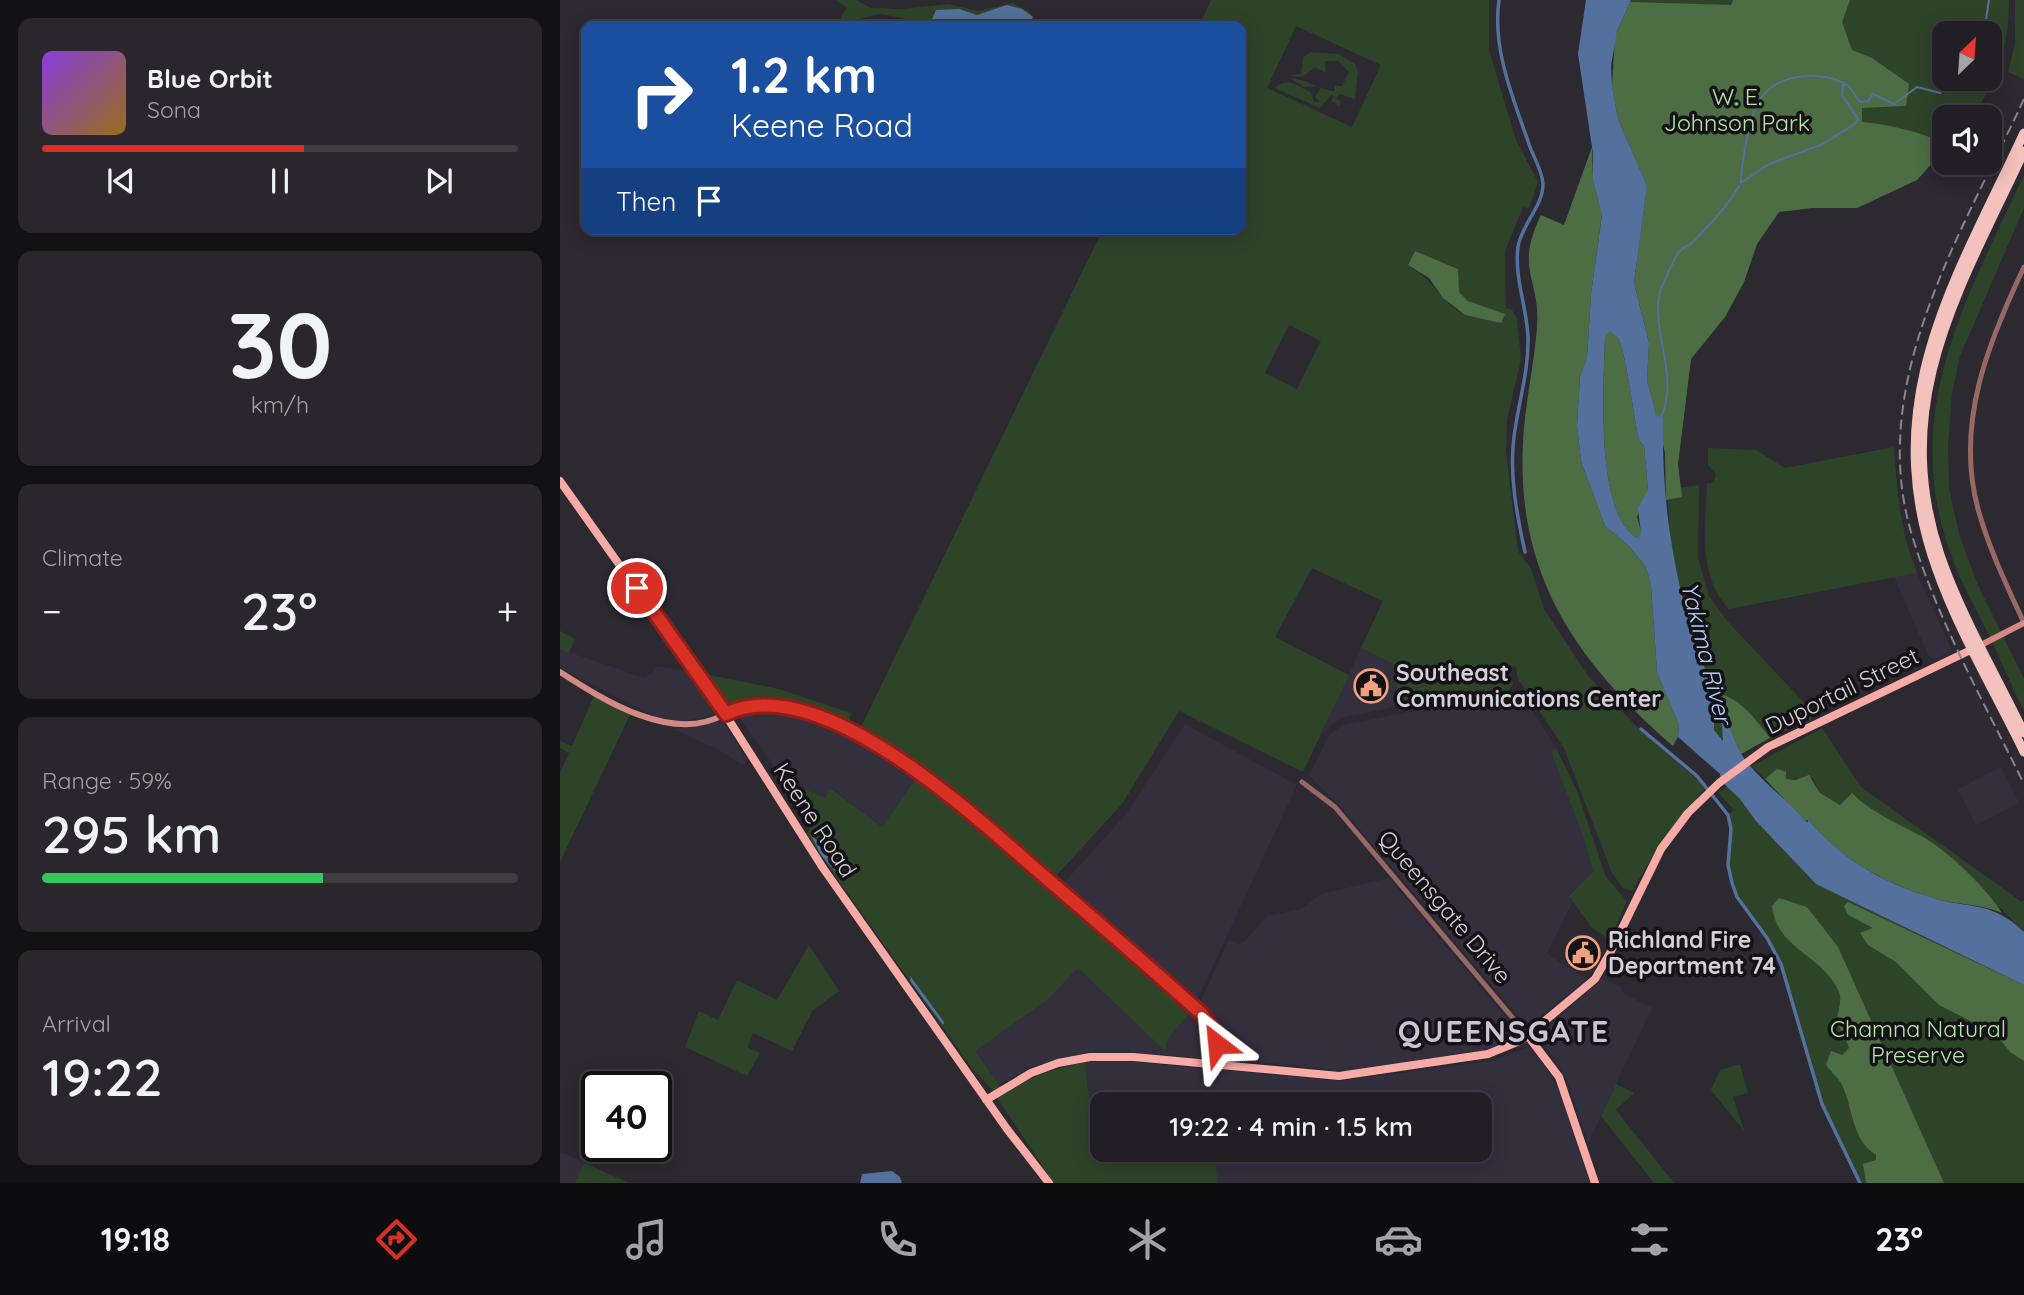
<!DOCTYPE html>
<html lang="en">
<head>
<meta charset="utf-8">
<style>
	body { margin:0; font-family:Quicksand,sans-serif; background:#29272d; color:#f1f3f6; height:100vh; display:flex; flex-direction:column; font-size:26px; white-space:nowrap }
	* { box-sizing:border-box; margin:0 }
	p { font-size:23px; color:#a2a2a7 }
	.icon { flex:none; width:38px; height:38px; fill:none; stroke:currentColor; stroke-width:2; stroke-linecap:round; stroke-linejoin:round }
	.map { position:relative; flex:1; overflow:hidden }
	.panel { display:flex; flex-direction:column; gap:18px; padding:18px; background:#121114; width:560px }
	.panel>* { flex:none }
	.top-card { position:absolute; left:21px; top:21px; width:665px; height:214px; border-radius:14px; box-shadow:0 4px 18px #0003,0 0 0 2px #3e3d42; background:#1a4fa0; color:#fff; overflow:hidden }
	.needle { width:46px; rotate:25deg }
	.controls { position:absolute; left:1372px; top:21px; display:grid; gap:14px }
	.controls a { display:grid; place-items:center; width:70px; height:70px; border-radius:14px; background:#211f25; box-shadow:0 4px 18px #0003,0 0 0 2px #3e3d42; font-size:35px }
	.speed { position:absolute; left:21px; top:1071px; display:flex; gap:14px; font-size:35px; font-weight:700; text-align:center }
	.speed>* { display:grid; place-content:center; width:91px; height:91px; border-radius:50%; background:#211f25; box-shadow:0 4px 18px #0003,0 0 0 2px #3e3d42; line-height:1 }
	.speed .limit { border:4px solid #111; border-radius:10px; background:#fff; color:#111 }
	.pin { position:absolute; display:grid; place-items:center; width:60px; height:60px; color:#fff; margin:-30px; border:4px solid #fff; border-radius:50%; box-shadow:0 2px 7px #0007 }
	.me { position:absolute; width:77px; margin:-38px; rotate:331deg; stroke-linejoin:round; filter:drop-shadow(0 0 5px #0008) }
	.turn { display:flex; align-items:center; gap:24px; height:147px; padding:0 35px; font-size:32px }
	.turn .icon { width:91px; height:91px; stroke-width:2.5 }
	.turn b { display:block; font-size:49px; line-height:60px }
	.then { display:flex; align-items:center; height:66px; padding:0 35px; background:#0003; gap:14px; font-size:26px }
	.big { font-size:52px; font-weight:600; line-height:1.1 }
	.panel .card { flex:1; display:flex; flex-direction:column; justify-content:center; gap:10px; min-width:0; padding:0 24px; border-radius:14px; background:#29272d }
	.panel .dial { align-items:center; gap:0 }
	.dial b { font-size:91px; line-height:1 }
	.song { display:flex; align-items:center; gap:21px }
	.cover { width:84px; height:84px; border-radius:10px; background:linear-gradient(135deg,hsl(270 70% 55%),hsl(40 70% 35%)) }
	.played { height:7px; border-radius:4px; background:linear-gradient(90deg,#d93025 55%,#3e3d42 55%) }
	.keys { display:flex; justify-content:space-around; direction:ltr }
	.heat { display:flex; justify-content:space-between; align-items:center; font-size:38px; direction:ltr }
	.charge { height:10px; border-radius:5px; background:linear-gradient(90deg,#34c759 59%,#3e3d42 0) }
	.trip { position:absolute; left:530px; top:1092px; width:402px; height:70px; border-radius:14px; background:#211f25; box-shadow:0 4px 18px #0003,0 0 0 2px #3e3d42; font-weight:600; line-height:70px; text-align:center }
	.tabs { display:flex; height:112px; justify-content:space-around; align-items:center; background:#0d0c0f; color:#a2a2a7 }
	.tabs .icon { width:49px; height:49px }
	.tabs .active { color:#d93025 }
	.tabs b { font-size:32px; color:#f1f3f6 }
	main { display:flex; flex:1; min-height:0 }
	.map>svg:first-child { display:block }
	.built { fill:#342f3d }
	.green { fill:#2e4429; fill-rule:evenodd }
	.forest { fill:#4d6e44 }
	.water { fill:#53719c; fill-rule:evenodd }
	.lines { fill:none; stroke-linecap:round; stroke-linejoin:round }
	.stream { stroke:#53719c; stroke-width:2 }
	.canal { stroke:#53719c; stroke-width:3.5 }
	.tertiary { stroke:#976864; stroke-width:5 }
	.secondary { stroke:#d48a84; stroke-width:6 }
	.primary { stroke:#f8aaa4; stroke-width:8 }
	.trunk { stroke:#f4c2bd; stroke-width:9 }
	.rail { stroke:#88858c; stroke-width:2; stroke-dasharray:10 5; stroke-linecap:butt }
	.route-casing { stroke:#8d1f18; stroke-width:18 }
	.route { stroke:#d93025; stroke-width:12 }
	.labels { text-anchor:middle; stroke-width:7; stroke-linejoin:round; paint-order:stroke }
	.park-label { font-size:23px; fill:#b2e8a4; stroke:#141216 }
	.poi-label { font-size:23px; font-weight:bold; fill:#d3d1d7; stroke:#141216; text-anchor:start }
	.street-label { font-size:23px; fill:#d3d1d7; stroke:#141216 }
	.water-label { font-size:24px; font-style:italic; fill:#b1cdf5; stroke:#141216 }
	.district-label { font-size:30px; font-weight:bold; letter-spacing:2px; fill:#c9c5d0; stroke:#141216 }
</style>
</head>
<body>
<main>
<section class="panel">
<div class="card">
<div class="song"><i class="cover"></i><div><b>Blue Orbit</b><p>Sona</p></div></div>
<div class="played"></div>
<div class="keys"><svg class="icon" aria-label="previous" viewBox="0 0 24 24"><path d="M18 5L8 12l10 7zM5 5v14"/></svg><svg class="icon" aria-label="pause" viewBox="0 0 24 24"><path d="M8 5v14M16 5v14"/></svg><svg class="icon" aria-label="next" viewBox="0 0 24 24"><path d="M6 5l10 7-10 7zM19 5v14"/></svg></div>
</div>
<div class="card dial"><b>30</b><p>km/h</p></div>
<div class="card"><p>Climate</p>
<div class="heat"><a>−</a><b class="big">23°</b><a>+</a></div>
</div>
<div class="card"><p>Range · 59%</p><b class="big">295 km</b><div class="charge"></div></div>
<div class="card"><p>Arrival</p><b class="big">19:22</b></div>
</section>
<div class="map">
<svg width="1464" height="1183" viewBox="0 0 1464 1183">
	<rect width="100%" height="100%" fill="#2c2931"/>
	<path class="built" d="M1357,573L1392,651L1375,659L1369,657L1334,577Z
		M801,648L832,663L840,706L785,717L770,726L758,741Z
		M0,649L84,678L93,672L95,666L127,671L154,715L126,721L98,718L6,671L0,667Z
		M963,695L996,748L992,751L1023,836L1033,873L1009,895L1013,901L987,954L1027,979L970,1025L964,1023L778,804L749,776L769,735L783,725L885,705L924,707Z
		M199,708L221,710L273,727L307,743L359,774L322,827L271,788L265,798L223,779L176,713Z
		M163,721L188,761L182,765L159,750L113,729Z
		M625,724L737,785L639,996L634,999L628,997L501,886L566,814Z
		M1441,767L1459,803L1416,825L1398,789Z
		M829,878L955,1029L956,1037L929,1049L786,1071L662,1058L657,1029L639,1005L669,940L678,945L686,940L707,916L741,909L761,894Z
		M518,968L604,1050L607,1040L632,1010L652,1035V1056L647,1059L562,1051L527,1052L475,1065L439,1085L415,1050L487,1000Z
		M1042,978L1061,987L1064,994L1092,1008L1028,1143L1006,1078L979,1036Z
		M969,1047L985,1066L998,1088L1030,1183H658L654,1150H920V1104H542L530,1108L525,1062H573L780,1081L931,1061Z
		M0,1153L8,1155L69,1183H0Z"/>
	<path class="green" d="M276,0H296L311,8L342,9L389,4L418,11L452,3L470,12L473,22L471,26H344L347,22L343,18L320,14L283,23L281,16L287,8Z
		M651,0H929V50L956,140L978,182L969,209L963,207L945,251L946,308L952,310L957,318L961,360L947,419L946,451L958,551L971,569L984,609L1028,676L1083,733L1146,787L1103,839L1072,891L1063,888L1052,873L1004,748L958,679L956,667L947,665L953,684C939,708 908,698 885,699C870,699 855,703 840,706L832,663L801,648L823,601L752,568L715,637L789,675L743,772L619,711L562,804L495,877L491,878L363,768L299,731L543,229H681V26H639ZM736,26L821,65L792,127L707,88ZM855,251L898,269V291L907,301L944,314L941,323C930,318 914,319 903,314C881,303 873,278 850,267ZM729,325L761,341L737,389L705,373Z
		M1071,0H1449C1449,47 1438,79 1412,117H1384V150L1357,180L1297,208H1252L1219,212L1197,244L1184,282L1165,317L1131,359L1118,464L1119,488L1139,485L1138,558L1149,596L1167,621L1252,711L1251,719L1210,738C1196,721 1176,694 1153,693L1130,632L1111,546L1105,453L1087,371L1089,343L1077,258L1070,144L1052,86ZM1384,33H1430V79H1384Z
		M1455,0H1464V79L1448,72L1455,42Z
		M751,52L778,54L795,64L798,72L795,99L779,94L776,99L781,101L779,106L774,102L770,103L774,96L771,95L760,108L715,88C726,76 739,86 751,93L754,102H760L755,97L760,89L757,86L744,87L730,78C747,79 760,91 775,91L774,85L782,86L789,72L778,61H765L766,73L755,67L742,77L730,76L741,74L743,57Z
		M1464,175V208L1400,356L1392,393L1388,446L1389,489L1400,537L1417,583L1464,679V711C1450,682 1436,649 1422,621C1410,598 1397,574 1389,549C1341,410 1407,298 1464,175Z
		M1334,447C1337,491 1340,531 1357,573L1169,609C1137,575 1146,526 1147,484L1154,482L1156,474L1148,465V448L1196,450L1225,468Z
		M0,631L15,639L9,653L0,649Z
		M149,675L219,689L291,713L288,727L218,701L168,704Z
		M34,696L70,715L0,862V773L9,753L0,748V741L12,746Z
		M1156,712L1162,725L1164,741L1154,732L1153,713Z
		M1262,728L1301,787L1462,902L1464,900V932L1377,846L1313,812L1292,793L1280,805L1260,793L1253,778L1225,779L1217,769L1205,779L1192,766Z
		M996,748L1017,791L1046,877L1067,901L1050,940L1031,927L1009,896L1033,872L1023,836L991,751Z
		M359,774L632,1010L607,1040L605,1051L518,968L487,1000L415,1051L445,1093L480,1074L525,1062L530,1108L542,1106V1150H654L658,1183H494L429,1086L413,1070L259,853L247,834L253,821L223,779L265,798L270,788L322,827Z
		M1167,786L1183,802L1464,976V1183H1300L1262,1104L1221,964L1207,938L1177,897L1172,883L1168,865L1171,829L1168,815L1174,810L1159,793Z
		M249,945L279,991L252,1011L232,1051L193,1033L187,1047L200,1053L187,1076L125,1047L139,1011L158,1020L177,980L217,1000Z
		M1180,1064L1188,1093L1173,1097L1184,1131L1151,1090L1160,1070Z
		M1056,1084L1074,1093L1056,1110L1114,1183H1094L1041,1116Z
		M24,1163L69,1183H15Z"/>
	<path class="forest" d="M1173,0H1290L1282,22L1292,50L1312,58L1349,84L1346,106L1302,108V122C1331,125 1357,131 1384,143V150L1357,180L1297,208H1252L1219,212L1197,244L1184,282L1165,317L1131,359L1118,464L1122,497L1106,500L1105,453L1087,380L1089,343L1074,283L1087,186L1058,119L1052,86L1055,36L1070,2L1171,5Z
		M1032,147L1033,180L1042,214L1031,294L1027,357L1020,377L1017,426L1021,461L1045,526L1069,546L1086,567L1091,585L1097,672L1119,725L1118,737L1113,746C1011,657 952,568 964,428C967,395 974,362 977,328C981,279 954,270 981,215L1004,225Z
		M855,251L898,269L899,292L908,301L945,314L941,323L905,315L883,298L869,278L848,265Z
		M1050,331C1051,331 1058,337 1058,338C1065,347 1075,423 1079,440L1084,446L1088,490L1077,517L1082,534L1077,538C1034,512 1044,381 1045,335Z
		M1153,693C1178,694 1196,720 1210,738L1181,754Z
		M1217,769L1226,772V779L1236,780L1249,775L1260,793L1280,805L1292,793C1313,814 1339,824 1365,838C1389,852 1428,890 1442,913C1419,903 1393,905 1369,897C1324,882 1278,858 1249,820L1245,821L1205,779Z
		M1219,898L1247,907L1278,947L1384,1183H1306L1303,1164L1316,1160V1155C1291,1138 1294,1112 1283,1087C1280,1079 1271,1072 1266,1065L1271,1051L1282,1055L1289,1048C1287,1039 1280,1031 1278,1023C1275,1009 1286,1002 1276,986C1259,955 1216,947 1212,906Z
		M1288,902L1464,985V1061L1450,1052L1436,1034L1379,1005L1336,962L1308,945L1300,933L1313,928L1288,915L1284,906Z"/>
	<path class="water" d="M1026,0H1071L1057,31L1051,66L1052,86L1058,119L1087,186L1074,283L1089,343L1087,380L1096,415L1103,418C1101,517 1119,616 1161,707C1168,722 1174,741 1182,755C1194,775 1228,800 1245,821L1248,822V819C1278,857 1323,883 1370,897C1409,910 1430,899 1464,932V985L1256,884L1196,821L1180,799L1161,781L1160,774L1118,737L1119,725L1097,672L1091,585L1086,567L1069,546L1045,526L1021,461L1017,426L1020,377L1027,357L1031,294L1042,215L1033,180V154L1018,54ZM1050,331C1051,332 1058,337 1058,338C1065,347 1075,423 1079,440L1084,446L1088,490L1078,508L1081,534L1077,538C1034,512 1044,381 1045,336ZM1154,712L1162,725L1163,741L1154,730Z
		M447,5L462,9L473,17L469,26H373L371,21L376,10L399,9L417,15Z
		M251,835L263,846L283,881L261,855Z
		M351,977L384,1022L383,1025L350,981Z
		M332,1171L340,1177L342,1183H300L302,1174Z"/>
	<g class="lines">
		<path class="stream" d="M1410,33L1414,29L1424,32L1429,0
			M1181,182C1182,162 1189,114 1201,98C1220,72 1261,71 1286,84
			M1181,183L1209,164L1263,144L1296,123L1298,119L1282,95L1283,85H1288L1300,102L1308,101L1313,94L1334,104L1357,87L1380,93L1392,79
			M1101,417C1120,377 1090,329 1100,292C1101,288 1115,257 1118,253C1122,247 1130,246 1135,240C1151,222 1167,208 1179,186"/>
		<path class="canal" d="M939,0C932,49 953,98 969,144C973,157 982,169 983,184C983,207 961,225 958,247C954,277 967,308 968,337C969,371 958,404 954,437C949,474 957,516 965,552
			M1081,729L1137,776L1168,815L1171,829L1168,865L1172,883L1177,897L1207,938L1221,964L1262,1104L1300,1183"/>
		<path class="tertiary" d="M1464,267C1428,343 1395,424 1418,509C1429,549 1447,586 1464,623
			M165,714C234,682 349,759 400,802L642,1014L656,1038V1065
			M742,782L775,807L968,1036"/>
		<path class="secondary" d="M1421,645L1464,623
			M0,672C45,701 113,744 165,714"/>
		<path class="primary" d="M0,481L165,714L263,868L447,1129L489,1183
			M968,1036L999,1077L1035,1183
			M426,1100L471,1073L498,1063L530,1057H574L779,1076L928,1054L962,1040L1035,979L1050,953L1101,849L1128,813L1159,783L1208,747L1417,647"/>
		<path class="trunk" d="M1464,133C1395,281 1316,401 1377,570C1399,632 1435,692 1464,752
			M1464,151C1401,287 1328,400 1380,555C1401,616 1436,675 1464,733"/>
		<path class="rail" d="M1464,99C1403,231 1307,381 1351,532C1377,620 1424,702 1464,784"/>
	</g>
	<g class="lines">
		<defs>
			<path id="route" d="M77,588L166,714C259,669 413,815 478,871C533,918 588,966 642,1014L653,1029L657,1044"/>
		</defs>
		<use href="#route" class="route-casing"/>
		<use href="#route" class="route"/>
	</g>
	<defs>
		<symbol id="civic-ring" viewBox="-11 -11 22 22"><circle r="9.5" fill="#141216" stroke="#f2a17e" stroke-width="1.5"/><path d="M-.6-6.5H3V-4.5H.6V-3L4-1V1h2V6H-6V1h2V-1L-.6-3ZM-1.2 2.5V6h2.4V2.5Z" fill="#f2a17e"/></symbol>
	</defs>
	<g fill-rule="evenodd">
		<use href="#civic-ring" x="792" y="667" width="38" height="38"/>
		<use href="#civic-ring" x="1004" y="934" width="38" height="38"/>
	</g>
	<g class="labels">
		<g class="park-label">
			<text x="1177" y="105">W. E.<tspan x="1177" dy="26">Johnson Park</tspan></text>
			<text x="1358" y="1037">Chamna Natural<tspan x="1358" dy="26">Preserve</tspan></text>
		</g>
		<g class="poi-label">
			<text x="836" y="681">Southeast<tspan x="836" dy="26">Communications Center</tspan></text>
			<text x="1048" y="948">Richland Fire<tspan x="1048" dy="26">Department 74</tspan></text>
		</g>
		<g class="street-label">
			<text transform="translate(1282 691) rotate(-26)" y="8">Duportail Street</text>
			<text transform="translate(255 820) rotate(57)" y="8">Keene Road</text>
			<text transform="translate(885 907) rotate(50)" y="8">Queensgate Drive</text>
		</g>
		<g class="water-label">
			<text transform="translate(1146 653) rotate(76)" y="8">Yakima River</text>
		</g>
		<g class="district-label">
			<text x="944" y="1042">QUEENSGATE</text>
		</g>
	</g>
</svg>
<div class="controls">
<a><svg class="needle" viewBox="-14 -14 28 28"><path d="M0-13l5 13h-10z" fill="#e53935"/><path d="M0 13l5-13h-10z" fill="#a2a2a7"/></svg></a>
<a><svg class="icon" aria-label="sound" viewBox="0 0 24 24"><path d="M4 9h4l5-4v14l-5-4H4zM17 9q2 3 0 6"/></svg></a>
</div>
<div class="speed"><div class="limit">40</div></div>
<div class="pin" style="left:77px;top:588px;background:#d93025"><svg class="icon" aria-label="arrive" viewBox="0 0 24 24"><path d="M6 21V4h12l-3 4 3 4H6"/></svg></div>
<svg class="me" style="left:657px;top:1044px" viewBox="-20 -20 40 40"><path d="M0-17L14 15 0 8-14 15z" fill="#d93025" stroke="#fff" stroke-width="4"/></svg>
<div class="trip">19:22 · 4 min · 1.5 km</div>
<div class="top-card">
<div class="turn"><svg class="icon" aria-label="right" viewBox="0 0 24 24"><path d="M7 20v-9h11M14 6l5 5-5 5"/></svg><div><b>1.2 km</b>Keene Road</div></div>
<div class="then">Then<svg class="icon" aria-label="arrive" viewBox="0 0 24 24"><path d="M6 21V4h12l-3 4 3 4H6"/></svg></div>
</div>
</div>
</main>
<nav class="tabs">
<b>19:18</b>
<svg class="icon active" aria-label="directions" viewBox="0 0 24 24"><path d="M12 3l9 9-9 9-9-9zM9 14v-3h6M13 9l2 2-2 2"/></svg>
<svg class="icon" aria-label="music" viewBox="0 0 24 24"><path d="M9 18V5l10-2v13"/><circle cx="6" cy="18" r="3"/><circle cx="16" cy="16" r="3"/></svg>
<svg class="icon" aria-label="phone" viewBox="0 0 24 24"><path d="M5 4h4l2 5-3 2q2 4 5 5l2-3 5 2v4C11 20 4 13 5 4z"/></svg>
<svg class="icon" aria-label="climate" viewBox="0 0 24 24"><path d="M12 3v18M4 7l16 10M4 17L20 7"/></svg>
<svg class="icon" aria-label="car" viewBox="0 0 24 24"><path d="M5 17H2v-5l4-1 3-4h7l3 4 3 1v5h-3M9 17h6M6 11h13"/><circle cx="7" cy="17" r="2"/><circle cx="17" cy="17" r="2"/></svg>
<svg class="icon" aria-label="filters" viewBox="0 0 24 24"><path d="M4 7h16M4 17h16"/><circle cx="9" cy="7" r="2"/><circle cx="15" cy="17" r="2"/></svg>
<b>23°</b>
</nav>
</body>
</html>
